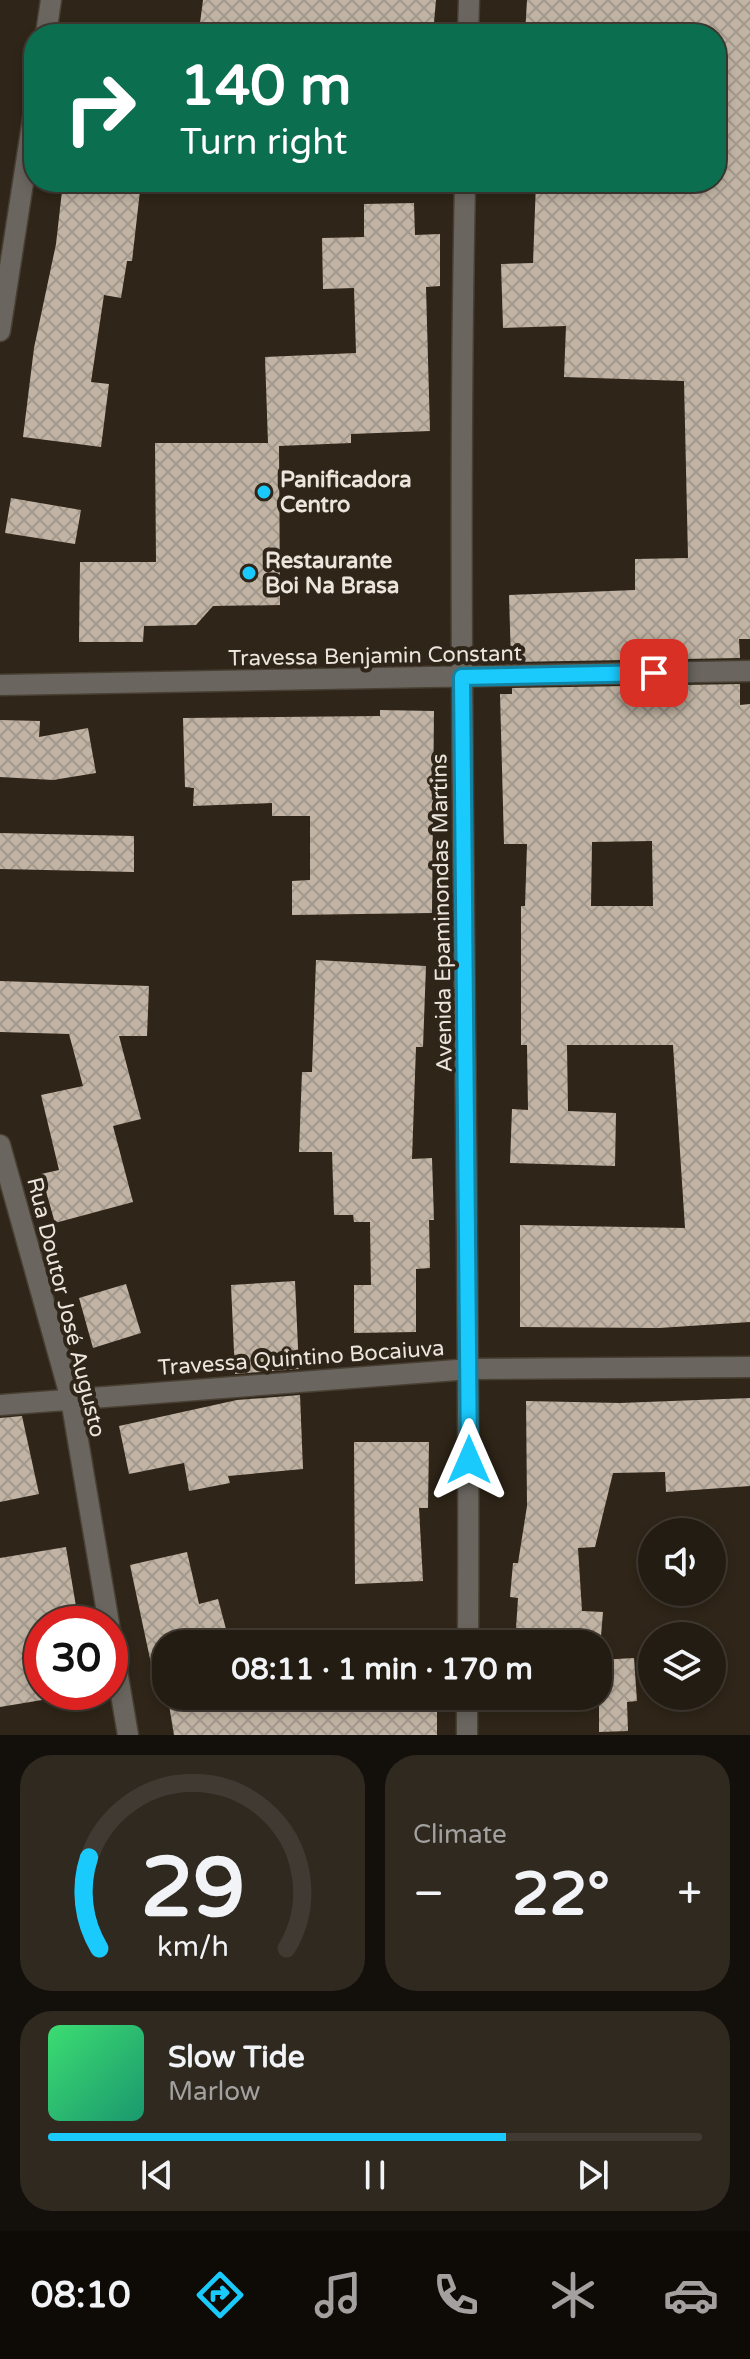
<!DOCTYPE html>
<html lang="en">
<head>
<meta charset="utf-8">
<style>
	body { margin:0; font-family:"Varela Round",sans-serif; background:#2f2920; color:#f1f3f6; height:100vh; display:flex; flex-direction:column; font-size:30px; white-space:nowrap }
	* { box-sizing:border-box; margin:0 }
	p { font-size:26px; color:#a3a19f }
	.icon { flex:none; width:44px; height:44px; fill:none; stroke:currentColor; stroke-width:2; stroke-linecap:round; stroke-linejoin:round }
	.map { position:relative; height:1735px; overflow:hidden }
	.panel { display:flex; flex-direction:column; gap:20px; padding:20px; background:#130f0a; flex:1 }
	.panel>* { flex:none }
	.guide { position:absolute; left:24px; top:24px; width:702px; height:168px; border-radius:32px; box-shadow:0 4px 12px #0003,0 0 0 2px #403a32; background:#0b6e4f; color:#fff; overflow:hidden }
	.controls { position:absolute; left:638px; top:1518px; display:grid; gap:16px }
	.controls a { display:grid; place-items:center; width:88px; height:88px; border-radius:50%; background:#231c12; box-shadow:0 4px 12px #0003,0 0 0 2px #403a32; font-size:40px }
	.speed { position:absolute; left:24px; top:1606px; display:flex; gap:16px; font-size:40px; font-weight:700; text-align:center }
	.speed>* { display:grid; place-content:center; width:104px; height:104px; border-radius:50%; background:#231c12; box-shadow:0 4px 12px #0003,0 0 0 2px #403a32; line-height:1 }
	.speed .limit { border:12px solid #d22; background:#fff; color:#111 }
	.pin { position:absolute; display:grid; place-items:center; width:68px; height:68px; color:#fff; margin:-34px; border-radius:16px; box-shadow:0 4px 12px #0006 }
	.me { position:absolute; width:88px; margin:-44px; rotate:0deg; stroke-linejoin:round; filter:drop-shadow(0 0 6px #0008) }
	.turn { display:flex; align-items:center; gap:28px; height:168px; padding:0 24px; font-size:36px }
	.turn .icon { width:104px; height:104px; stroke-width:2.5 }
	.turn b { display:block; font-size:56px; line-height:68px }
	.big { font-size:60px; font-weight:800; line-height:1.1 }
	.panel .tile { flex:1; display:flex; flex-direction:column; justify-content:center; gap:12px; min-width:0; padding:0 28px; border-radius:32px; background:#2f2920 }
	.panel .dial { align-items:center; gap:0 }
	.dial svg { height:208px; overflow:visible; fill:none; stroke:#403a32; stroke-width:7; stroke-linecap:round; text-anchor:middle }
	.dial text { fill:#f1f3f6; stroke:none }
	.song { display:flex; align-items:center; gap:24px }
	.cover { width:96px; height:96px; border-radius:12px; background:linear-gradient(135deg,hsl(140 70% 55%),hsl(160 70% 35%)) }
	.played { height:8px; border-radius:4px; background:linear-gradient(90deg,#1acafc 70%,#403a32 70%) }
	.keys { display:flex; justify-content:space-around; direction:ltr }
	.heat { display:flex; justify-content:space-between; align-items:center; font-size:44px; direction:ltr }
	.panel .tiles { flex:1; display:grid; gap:20px; grid-template-columns:1fr 1fr }
	.tile:last-child { grid-column:span 2 }
	.trip { position:absolute; left:152px; top:1630px; width:460px; height:80px; border-radius:32px; background:#231c12; box-shadow:0 4px 12px #0003,0 0 0 2px #403a32; font-weight:800; line-height:80px; text-align:center }
	.tab-bar { display:flex; height:128px; justify-content:space-around; align-items:center; background:#0e0b07; color:#a3a19f }
	.tab-bar .icon { width:56px; height:56px }
	.tab-bar .active { color:#1acafc }
	.tab-bar b { font-size:36px; color:#f1f3f6 }
	.map>svg:first-child { display:block }
	.building { fill:url(#building-cross-hatch); fill-rule:evenodd }
	.lines { fill:none; stroke-linecap:round; stroke-linejoin:round }
	.street-casing { stroke:#494034; stroke-width:23 }
	.street { stroke:#6a655f; stroke-width:20 }
	.route-casing { stroke:#1183a4; stroke-width:20 }
	.route { stroke:#1acafc; stroke-width:14 }
	.poi-dot { fill:#1acafc; stroke:#2f2518; stroke-width:3 }
	.labels { text-anchor:middle; stroke-width:8; stroke-linejoin:round; paint-order:stroke }
	.poi-label { font-size:22px; font-weight:bold; fill:#ece5dd; stroke:#2f2518; text-anchor:start }
	.street-label { font-size:22px; fill:#ece5dd; stroke:#2f2518 }
</style>
</head>
<body>
<div class="map">
<svg width="750" height="1735" viewBox="0 0 750 1735">
	<defs>
		<pattern id="building-cross-hatch" width="8" height="8" patternUnits="userSpaceOnUse" patternTransform="scale(2)"><rect width="8" height="8" fill="#c1b4a4"/><path d="M0 0l8 8M0 8l8-8" fill="none" stroke="#a2988c"/></pattern>
	</defs>
	<rect width="100%" height="100%" fill="#2f2518"/>
	<path class="building" d="M203,0H436L433,34H229L199,31Z
		M527,0H750V639H739L740,658L511,662L509,595L635,590V559L688,558L684,381L564,377L566,326L503,328L501,264L533,263L536,182H716V34H525Z
		M63,182H141L132,261H127L121,298L104,295L91,382L109,384L101,447L23,437L34,348L56,244Z
		M414,203L415,235L440,234V286L426,287L430,431L351,434V443L279,446L280,605L213,606L196,625L144,626L143,642H79L80,562H156L155,443H268L265,357L356,353L354,288L323,289L322,238L364,237V204Z
		M11,498L81,510L75,544L5,533Z
		M740,684V705L750,704V1322L659,1328L520,1327V1225L685,1228L673,1045H567L568,1111L616,1113L615,1166L510,1163L512,1109L528,1110L527,1045H521V906H525L527,844H504L500,694H512V688ZM652,841L653,906H591L592,842Z
		M380,710L434,711L432,913L292,915V881L310,880V816H272V803L193,806L194,788L185,787L183,718L380,716Z
		M0,720L40,721L39,737L88,728L96,773L53,780L0,777Z
		M0,833L134,836V872L0,869Z
		M316,960L426,966L423,1047H416L412,1159L432,1158L434,1220H429L430,1268L416,1269V1332L354,1333V1285H371L370,1222H354L353,1215H334L332,1152H299L302,1072H312Z
		M0,981L149,986L147,1036H119L141,1119L113,1126L133,1202L55,1223L41,1174L59,1170L41,1095L83,1086L69,1034L0,1032Z
		M295,1281L299,1369L235,1374L231,1285Z
		M126,1284L141,1333L93,1348L79,1298Z
		M300,1395L303,1469L228,1476L230,1483L189,1491L184,1463L129,1474L119,1426L237,1400Z
		M750,1398V1486L666,1492L665,1472L613,1473L595,1547L578,1548L582,1611L603,1612L599,1660L634,1658L637,1701L627,1702L628,1731L599,1732V1704L539,1709L538,1696H598V1644H515L518,1598L510,1597L513,1563H518L527,1506L526,1401L620,1403Z
		M22,1416L39,1494L0,1502V1418Z
		M354,1442H429L428,1508H419L423,1581L355,1584Z
		M66,1547L79,1624H42V1700L0,1707V1558Z
		M187,1552L199,1604L218,1599L230,1644H166V1696H383V1706H437V1735H174L168,1699L159,1701L130,1565Z"/>
	<g class="lines">
		<defs>
			<path id="street" d="M46,34L51,0
				M468,34L469,0
				M465,182C455,669 471,1157 468,1644
				M0,331L34,112
				M0,685L750,671
				M0,1145L71,1399L109,1624
				M0,1405L470,1369L750,1367
				M110,1630L128,1735
				M467,1735V1696"/>
		</defs>
		<use href="#street" class="street-casing"/>
		<use href="#street" class="street"/>
	</g>
	<g class="lines">
		<defs>
			<path id="route" d="M469,1460L462,677L654,673"/>
		</defs>
		<use href="#route" class="route-casing"/>
		<use href="#route" class="route"/>
	</g>
	<g class="poi-dot">
		<circle cx="264" cy="492" r="8"/>
		<circle cx="249" cy="573" r="8"/>
	</g>
	<g class="labels">
		<g class="poi-label">
			<text x="280" y="487">Panificadora<tspan x="280" dy="25">Centro</tspan></text>
			<text x="265" y="568">Restaurante<tspan x="265" dy="25">Boi Na Brasa</tspan></text>
		</g>
		<g class="street-label">
			<text transform="translate(375 655) rotate(-1)" y="8">Travessa Benjamin Constant</text>
			<text transform="translate(441 913) rotate(-91)" y="8">Avenida Epaminondas Martins</text>
			<text transform="translate(67 1307) rotate(76)" y="8">Rua Doutor José Augusto</text>
			<text transform="translate(301 1357) rotate(-4)" y="8">Travessa Quintino Bocaiuva</text>
		</g>
	</g>
</svg>
<div class="controls">
<a><svg class="icon" aria-label="sound" viewBox="0 0 24 24"><path d="M4 9h4l5-4v14l-5-4H4zM17 9q2 3 0 6"/></svg></a>
<a><svg class="icon" aria-label="layers" viewBox="0 0 24 24"><path d="M12 4l9 5-9 5-9-5zM3 14l9 5 9-5"/></svg></a>
</div>
<div class="speed"><div class="limit">30</div></div>
<div class="pin" style="left:654px;top:673px;background:#d93025"><svg class="icon" aria-label="arrive" viewBox="0 0 24 24"><path d="M6 21V4h12l-3 4 3 4H6"/></svg></div>
<svg class="me" style="left:469px;top:1460px" viewBox="-20 -20 40 40"><path d="M0-17L14 15 0 8-14 15z" fill="#1acafc" stroke="#fff" stroke-width="4"/></svg>
<div class="trip">08:11 · 1 min · 170 m</div>
<div class="guide">
<div class="turn"><svg class="icon" aria-label="right" viewBox="0 0 24 24"><path d="M7 20v-9h11M14 6l5 5-5 5"/></svg><div><b>140 m</b>Turn right</div></div>
</div>
</div>
<section class="panel">
<div class="tiles">
<div class="tile dial"><svg viewBox="0 0 100 80">
<path d="M14 69A42 42 0 1 1 86 69"/>
<path d="M14 69A42 42 0 0 1 10 34" stroke="#1acafc"/>
<text x="50" y="56" font-size="32" font-weight="700">29</text>
<text x="50" y="72" font-size="11">km/h</text>
</svg></div>
<div class="tile"><p>Climate</p>
<div class="heat"><a>−</a><b class="big">22°</b><a>+</a></div>
</div>
<div class="tile">
<div class="song"><i class="cover"></i><div><b>Slow Tide</b><p>Marlow</p></div></div>
<div class="played"></div>
<div class="keys"><svg class="icon" aria-label="previous" viewBox="0 0 24 24"><path d="M18 5L8 12l10 7zM5 5v14"/></svg><svg class="icon" aria-label="pause" viewBox="0 0 24 24"><path d="M8 5v14M16 5v14"/></svg><svg class="icon" aria-label="next" viewBox="0 0 24 24"><path d="M6 5l10 7-10 7zM19 5v14"/></svg></div>
</div>
</div>
</section>
<nav class="tab-bar">
<b>08:10</b>
<svg class="icon active" aria-label="directions" viewBox="0 0 24 24"><path d="M12 3l9 9-9 9-9-9zM9 14v-3h6M13 9l2 2-2 2"/></svg>
<svg class="icon" aria-label="music" viewBox="0 0 24 24"><path d="M9 18V5l10-2v13"/><circle cx="6" cy="18" r="3"/><circle cx="16" cy="16" r="3"/></svg>
<svg class="icon" aria-label="phone" viewBox="0 0 24 24"><path d="M5 4h4l2 5-3 2q2 4 5 5l2-3 5 2v4C11 20 4 13 5 4z"/></svg>
<svg class="icon" aria-label="climate" viewBox="0 0 24 24"><path d="M12 3v18M4 7l16 10M4 17L20 7"/></svg>
<svg class="icon" aria-label="car" viewBox="0 0 24 24"><path d="M5 17H2v-5l4-1 3-4h7l3 4 3 1v5h-3M9 17h6M6 11h13"/><circle cx="7" cy="17" r="2"/><circle cx="17" cy="17" r="2"/></svg>
</nav>
</body>
</html>
